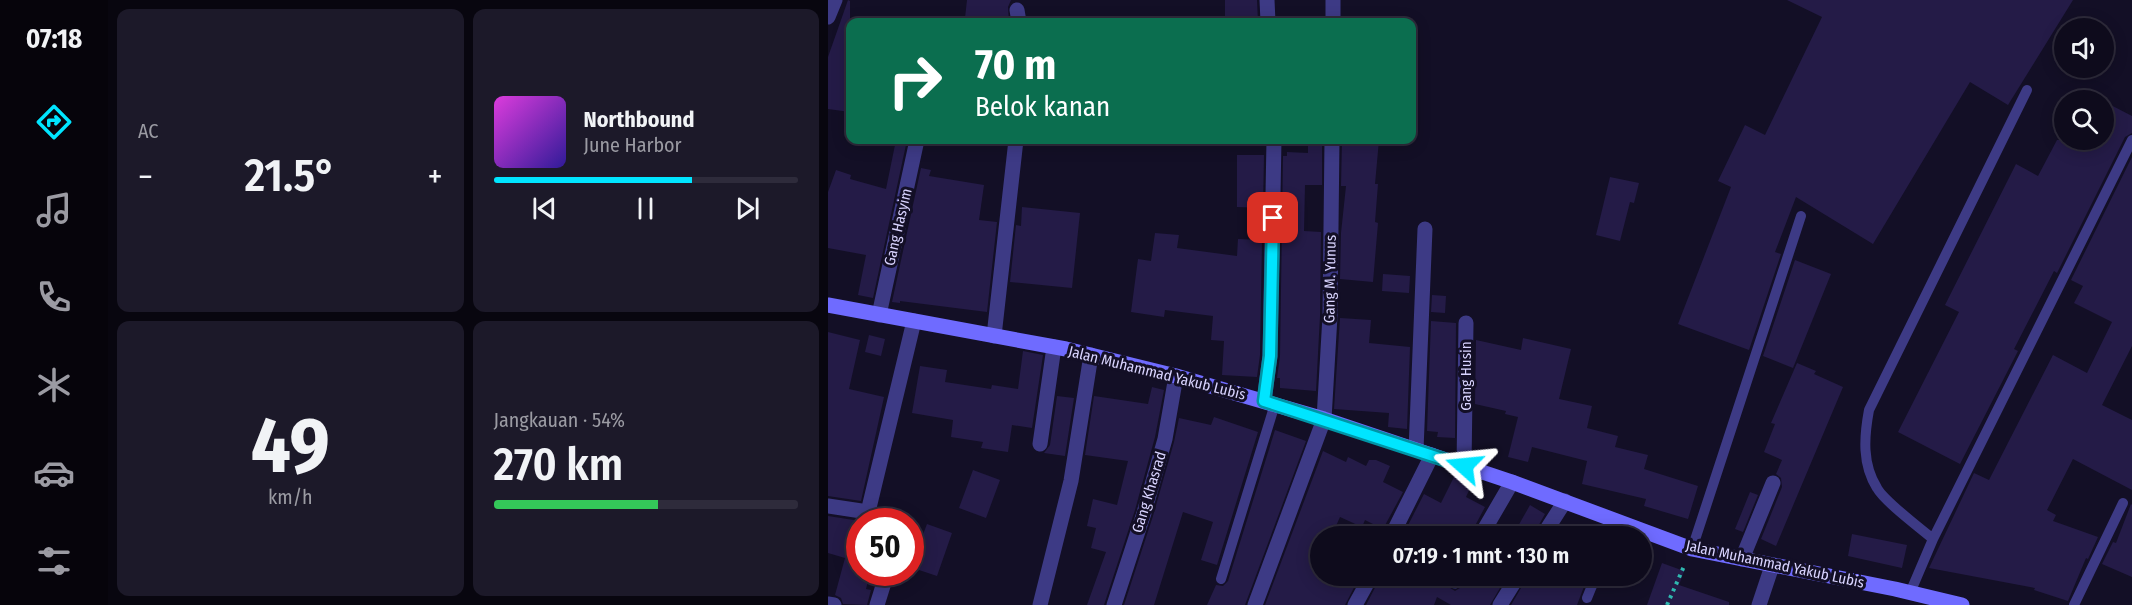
<!DOCTYPE html>
<html lang="id">
<head>
<meta charset="utf-8">
<style>
	body { margin:0; font-family:"Fira Sans Condensed",sans-serif; background:#1c1929; color:#f1f3f6; height:100vh; display:flex; flex-direction:column; font-size:22px; white-space:nowrap }
	* { box-sizing:border-box; margin:0 }
	p { font-size:20px; color:#9b9ba3 }
	.icon { flex:none; width:33px; height:33px; fill:none; stroke:currentColor; stroke-width:2; stroke-linecap:round; stroke-linejoin:round }
	.map { position:relative; flex:1; overflow:hidden }
	.sheet { display:flex; flex-direction:column; gap:9px; padding:9px; background:#08060f; width:720px }
	.sheet>* { flex:none }
	.hud { position:absolute; left:18px; top:18px; width:570px; height:126px; border-radius:12px; box-shadow:0 3px 15px #0003,0 0 0 2px #2e2b3b; background:#0b6e4f; color:#fff; overflow:hidden }
	.buttons { position:absolute; left:1226px; top:18px; display:grid; gap:12px }
	.buttons a { display:grid; place-items:center; width:60px; height:60px; border-radius:50%; background:#0e0b1c; box-shadow:0 3px 15px #0003,0 0 0 2px #2e2b3b; font-size:30px }
	.speed { position:absolute; left:18px; top:508px; display:flex; gap:12px; font-size:30px; font-weight:700; text-align:center }
	.speed>* { display:grid; place-content:center; width:78px; height:78px; border-radius:50%; background:#0e0b1c; box-shadow:0 3px 15px #0003,0 0 0 2px #2e2b3b; line-height:1 }
	.speed .limit { border:9px solid #d22; background:#fff; color:#111 }
	.pin { position:absolute; display:grid; place-items:center; width:51px; height:51px; color:#fff; margin:-26px; border-radius:12px; box-shadow:0 3px 9px #0006 }
	.me { position:absolute; width:66px; margin:-33px; rotate:288deg; stroke-linejoin:round; filter:drop-shadow(0 0 4px #0008) }
	.turn { display:flex; align-items:center; gap:21px; height:126px; padding:0 30px; font-size:27px }
	.turn .icon { width:78px; height:78px; stroke-width:2.5 }
	.turn b { display:block; font-size:42px; line-height:51px }
	.big { font-size:45px; font-weight:600; line-height:1.1 }
	.sheet .widget { flex:1; display:flex; flex-direction:column; justify-content:center; gap:9px; min-width:0; padding:0 21px; border-radius:12px; background:#1c1929 }
	.sheet .dial { align-items:center; gap:0 }
	.dial b { font-size:78px; line-height:1 }
	.song { display:flex; align-items:center; gap:18px }
	.cover { width:72px; height:72px; border-radius:9px; background:linear-gradient(135deg,hsl(300 70% 55%),hsl(250 70% 35%)) }
	.played { height:6px; border-radius:3px; background:linear-gradient(90deg,#00e5ff 65%,#2e2b3b 65%) }
	.keys { display:flex; justify-content:space-around; direction:ltr }
	.heat { display:flex; justify-content:space-between; align-items:center; font-size:33px; direction:ltr }
	.charge { height:9px; border-radius:4px; background:linear-gradient(90deg,#34c759 54%,#2e2b3b 0) }
	.sheet .tiles { flex:1; display:grid; gap:9px; grid-template-columns:repeat(2,1fr) }
	.trip { position:absolute; left:482px; top:526px; width:342px; height:60px; border-radius:30px; background:#0e0b1c; box-shadow:0 3px 15px #0003,0 0 0 2px #2e2b3b; font-weight:600; line-height:60px; text-align:center }
	main { display:flex; flex:1; min-height:0 }
	.menu { display:flex; flex-direction:column; width:108px; justify-content:space-around; align-items:center; background:#06040b; color:#9b9ba3 }
	.menu .icon { width:42px; height:42px }
	.menu .selected { color:#00e5ff }
	.menu b { font-size:27px; color:#f1f3f6 }
	.map>svg:first-child { display:block }
	.building { fill:#241b47 }
	.lines { fill:none; stroke-linecap:round; stroke-linejoin:round }
	.path { stroke:#2fb8b0; stroke-width:4; stroke-dasharray:3 4.5; stroke-linecap:butt }
	.service { stroke:#3d3a85; stroke-width:10 }
	.minor { stroke:#3d3a85; stroke-width:15 }
	.secondary { stroke:#6f6bff; stroke-width:15 }
	.route-casing { stroke:#0095a6; stroke-width:15 }
	.route { stroke:#00e5ff; stroke-width:10 }
	.labels { text-anchor:middle; stroke-width:6; stroke-linejoin:round; paint-order:stroke }
	.street-label { font-size:15px; fill:#d9d4ff; stroke:#130f26 }
</style>
</head>
<body>
<main>
<nav class="menu">
<b>07:18</b>
<svg class="icon selected" aria-label="directions" viewBox="0 0 24 24"><path d="M12 3l9 9-9 9-9-9zM9 14v-3h6M13 9l2 2-2 2"/></svg>
<svg class="icon" aria-label="music" viewBox="0 0 24 24"><path d="M9 18V5l10-2v13"/><circle cx="6" cy="18" r="3"/><circle cx="16" cy="16" r="3"/></svg>
<svg class="icon" aria-label="phone" viewBox="0 0 24 24"><path d="M5 4h4l2 5-3 2q2 4 5 5l2-3 5 2v4C11 20 4 13 5 4z"/></svg>
<svg class="icon" aria-label="climate" viewBox="0 0 24 24"><path d="M12 3v18M4 7l16 10M4 17L20 7"/></svg>
<svg class="icon" aria-label="car" viewBox="0 0 24 24"><path d="M5 17H2v-5l4-1 3-4h7l3 4 3 1v5h-3M9 17h6M6 11h13"/><circle cx="7" cy="17" r="2"/><circle cx="17" cy="17" r="2"/></svg>
<svg class="icon" aria-label="filters" viewBox="0 0 24 24"><path d="M4 7h16M4 17h16"/><circle cx="9" cy="7" r="2"/><circle cx="15" cy="17" r="2"/></svg>
</nav>
<section class="sheet">
<div class="tiles">
<div class="widget"><p>AC</p>
<div class="heat"><a>−</a><b class="big">21.5°</b><a>+</a></div>
</div>
<div class="widget">
<div class="song"><i class="cover"></i><div><b>Northbound</b><p>June Harbor</p></div></div>
<div class="played"></div>
<div class="keys"><svg class="icon" aria-label="previous" viewBox="0 0 24 24"><path d="M18 5L8 12l10 7zM5 5v14"/></svg><svg class="icon" aria-label="pause" viewBox="0 0 24 24"><path d="M8 5v14M16 5v14"/></svg><svg class="icon" aria-label="next" viewBox="0 0 24 24"><path d="M6 5l10 7-10 7zM19 5v14"/></svg></div>
</div>
<div class="widget dial"><b>49</b><p>km/h</p></div>
<div class="widget"><p>Jangkauan · 54%</p><b class="big">270 km</b><div class="charge"></div></div>
</div>
</section>
<div class="map">
<svg width="1304" height="605" viewBox="0 0 1304 605">
	<rect width="100%" height="100%" fill="#130f26"/>
	<path class="building" d="M20,0L22,1V112L0,109V57Z
		M139,0H183L180,7L181,22L137,18Z
		M397,0H429L430,22H397Z
		M959,0H1245L1180,105L1142,82L1045,244L968,197L947,252L953,254L921,350L850,324L903,187L890,181L917,125L937,135L994,17Z
		M1275,101L1304,116V133L1297,137L1229,273L1226,271L1186,349L1190,351L1132,464L1070,432L1131,312L1117,305L1188,164L1210,176L1229,140H1275Z
		M68,140H79L45,298L30,295L38,255L0,248V192L8,170L23,175L22,179L58,189Z
		M480,140H494V185H477L476,231L493,232L492,316L488,391L452,388V378H449L452,356L455,156H459V152L480,153Z
		M514,140H551L547,184H550L547,222L550,223L545,282L512,279L513,233L518,186H513Z
		M409,155H436L435,208L409,207Z
		M1304,157V346L1274,405L1304,420V490L1245,459L1219,510L1228,515L1225,521L1270,537L1260,559L1258,558L1240,601L1206,590L1207,588L1101,568L1146,473L1161,480L1225,355L1259,373L1284,322L1246,303L1255,286L1243,280Z
		M93,168L103,170L101,176L156,185L151,220L169,222L159,312L72,301V303L64,302Z
		M782,177L811,183L806,203L802,202L792,241L768,235Z
		M194,207L252,213L244,288L182,282L188,225L193,226Z
		M327,233L351,235L349,248L409,256L410,239L434,240L432,355L429,377L394,375L396,341L383,340L385,316L337,310L336,317L303,312L310,259L323,261Z
		M967,260L1003,274L965,368L935,356Z
		M555,274L582,276L581,293L554,291Z
		M604,295L618,296L617,313L603,312Z
		M512,318L543,320L541,343L582,347L579,429L560,427L561,413L506,409Z
		M603,321L628,323L627,438L609,437L610,432L599,431Z
		M0,332L32,340L21,389L56,397L33,501L0,496Z
		M41,335L57,339L53,356L37,352Z
		M695,338L743,349L731,399L764,406L759,428L790,436L787,447L820,455L816,469L870,486L860,519L816,506L818,499L754,484L759,461L704,447L700,462L680,457L690,417L677,414L678,411L647,404L648,340L693,350Z
		M195,351L215,355L204,428L184,425L180,452L153,448L155,442L123,437L125,420L84,413L92,366L119,370L117,382L163,389L164,385L190,389Z
		M969,363L988,371L986,374L1015,387L948,546L933,539L954,487L953,478L948,474L954,460L936,452L947,424L943,423Z
		M324,387L336,390L327,437L307,510L276,605H259L278,552L263,548L268,528L259,526L265,499L289,505L300,461L257,455L266,396L320,404Z
		M229,396L246,398L237,456L216,453L222,445Z
		M386,417L430,432L389,565L373,560L385,522L355,512L326,605H296L325,516L346,442L351,418L383,425Z
		M447,430L478,441L417,605H379L388,585L395,586L400,581Z
		M495,451L518,462L520,457L538,466L541,460H548L562,466L555,482L575,492L555,529L537,520L534,527L512,517L503,537H492V576H532L517,605H437Z
		M145,470L172,480L158,518L131,508Z
		M627,475L644,484L638,497L657,507L641,537H574L596,494L613,503Z
		M922,492L930,495L915,532L907,529Z
		M1303,504L1304,505V577L1274,564L1285,542L1288,543Z
		M702,505L717,514L704,537H684Z
		M0,516L32,521V573H42L38,589L43,590L39,605L15,604L13,598L7,595L17,558L0,553Z
		M99,524L124,533L109,576L82,567V559L88,543L91,545Z
		M734,524L752,534L750,537L727,535Z
		M1024,534L1079,545L1074,568L1020,556Z
		M834,563L856,571L851,585L901,602V605H819Z
		M553,576H619V586L627,591L635,586L640,576H679L662,605H623L609,597L606,605H538Z
		M700,576H760L749,605H683Z"/>
	<g class="lines">
		<path class="path" d="M839,605L857,564"/>
		<path class="service" d="M784,537L790,521
			M1105,539C1092,528 1056,501 1049,488C1034,464 1036,437 1041,410L1199,90
			M864,549L973,216
			M393,579L447,404
			M1082,593L1105,539L1304,140
			M759,598L768,576
			M1246,605L1295,503"/>
		<path class="minor" d="M439,0L440,22
			M189,10L191,22
			M0,17L7,0
			M505,22V0
			M51,315L89,140
			M166,336L188,140
			M436,401L442,356L446,140
			M212,444L226,347
			M588,450L597,229
			M636,466L638,323
			M0,506L40,512L86,321
			M40,512L64,522
			M563,537L604,455
			M652,537L684,482
			M714,537L737,501
			M914,559L945,483
			M627,581L630,576
			M0,604L6,605
			M49,605L59,573
			M212,605L243,481L263,355
			M286,605L316,513L337,439L348,376
			M427,605L496,419L502,316L504,140
			M527,605L543,576
			M672,605L690,576
			M931,605L944,566"/>
		<path class="secondary" d="M0,305L238,349L348,376L496,419L684,482L864,549L1067,589L1134,605"/>
	</g>
	<g class="lines">
		<defs>
			<path id="route" d="M445,218L442,356L436,401L636,466"/>
		</defs>
		<use href="#route" class="route-casing"/>
		<use href="#route" class="route"/>
	</g>
	<g class="labels">
		<g class="street-label">
			<text transform="translate(70 227) rotate(-77)" y="5">Gang Hasyim</text>
			<text transform="translate(502 279) rotate(-89)" y="5">Gang M. Yunus</text>
			<text transform="translate(329 373) rotate(14)" y="5">Jalan Muhammad Yakub Lubis</text>
			<text transform="translate(638 376) rotate(-90)" y="5">Gang Husin</text>
			<text transform="translate(321 492) rotate(-73)" y="5">Gang Khasrad</text>
			<text transform="translate(947 564) rotate(12)" y="5">Jalan Muhammad Yakub Lubis</text>
		</g>
	</g>
</svg>
<div class="buttons">
<a><svg class="icon" aria-label="sound" viewBox="0 0 24 24"><path d="M4 9h4l5-4v14l-5-4H4zM17 9q2 3 0 6"/></svg></a>
<a><svg class="icon" aria-label="search" viewBox="0 0 24 24"><circle cx="10" cy="10" r="6"/><path d="M15 15l6 6"/></svg></a>
</div>
<div class="speed"><div class="limit">50</div></div>
<div class="pin" style="left:445px;top:218px;background:#d93025"><svg class="icon" aria-label="arrive" viewBox="0 0 24 24"><path d="M6 21V4h12l-3 4 3 4H6"/></svg></div>
<svg class="me" style="left:636px;top:466px" viewBox="-20 -20 40 40"><path d="M0-17L14 15 0 8-14 15z" fill="#00e5ff" stroke="#fff" stroke-width="4"/></svg>
<div class="trip">07:19 · 1 mnt · 130 m</div>
<div class="hud">
<div class="turn"><svg class="icon" aria-label="right" viewBox="0 0 24 24"><path d="M7 20v-9h11M14 6l5 5-5 5"/></svg><div><b>70 m</b>Belok kanan</div></div>
</div>
</div>
</main>
</body>
</html>
